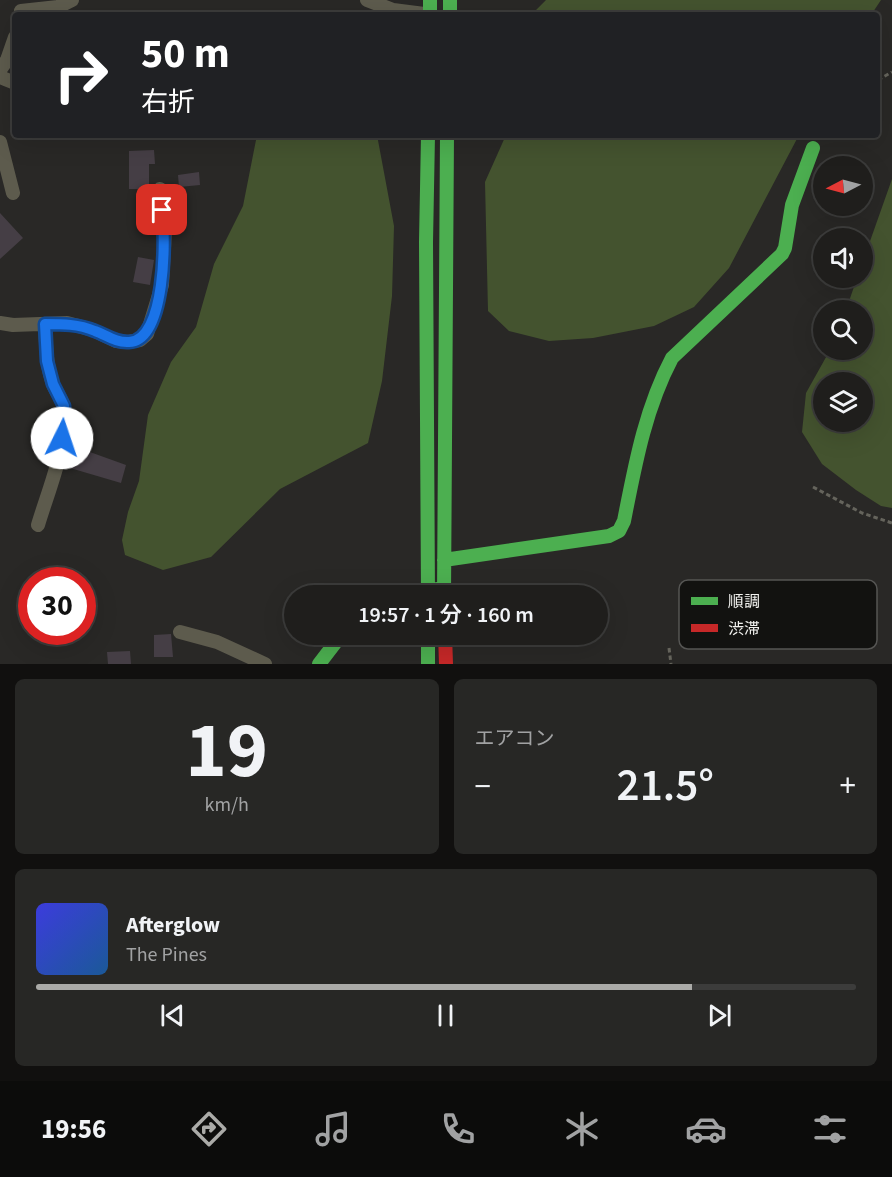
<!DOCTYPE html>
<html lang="ja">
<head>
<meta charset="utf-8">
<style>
	body { margin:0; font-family:"Source Sans 3","Noto Sans JP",sans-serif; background:#272725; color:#f1f3f6; height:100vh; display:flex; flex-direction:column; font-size:22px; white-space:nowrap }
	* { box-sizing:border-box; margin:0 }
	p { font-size:20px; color:#a1a2a3 }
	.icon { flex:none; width:33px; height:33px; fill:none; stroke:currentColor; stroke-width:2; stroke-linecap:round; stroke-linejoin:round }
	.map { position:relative; height:664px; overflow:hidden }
	.side { display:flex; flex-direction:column; gap:15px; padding:15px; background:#11100f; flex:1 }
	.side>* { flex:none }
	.hud { position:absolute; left:12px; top:12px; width:868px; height:126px; border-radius:6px; box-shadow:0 6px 24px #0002,0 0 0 2px #3c3c3b; background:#202124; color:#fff; overflow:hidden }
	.needle { width:39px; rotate:264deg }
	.fabs { position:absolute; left:813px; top:156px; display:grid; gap:12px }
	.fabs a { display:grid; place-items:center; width:60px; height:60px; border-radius:50%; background:#1f1e1c; box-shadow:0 6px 24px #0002,0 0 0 2px #3c3c3b; font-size:30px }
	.speed { position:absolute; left:18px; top:567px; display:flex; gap:12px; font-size:30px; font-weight:700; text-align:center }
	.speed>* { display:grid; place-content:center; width:78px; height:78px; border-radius:50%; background:#1f1e1c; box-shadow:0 6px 24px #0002,0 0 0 2px #3c3c3b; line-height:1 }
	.speed .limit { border:9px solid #d22; background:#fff; color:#111 }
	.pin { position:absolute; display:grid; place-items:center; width:51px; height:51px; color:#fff; margin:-26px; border-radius:12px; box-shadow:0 3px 9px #0006 }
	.me { position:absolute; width:66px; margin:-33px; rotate:4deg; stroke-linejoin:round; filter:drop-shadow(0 0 4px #0008) }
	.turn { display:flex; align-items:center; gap:21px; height:126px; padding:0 30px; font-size:27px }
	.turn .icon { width:78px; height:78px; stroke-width:2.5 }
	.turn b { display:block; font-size:42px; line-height:51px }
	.big { font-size:45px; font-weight:600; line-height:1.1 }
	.side .tile { flex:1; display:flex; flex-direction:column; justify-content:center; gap:9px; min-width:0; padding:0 21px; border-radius:9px; background:#272725 }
	.side .dial { align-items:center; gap:0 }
	.dial b { font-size:78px; line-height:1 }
	.song { display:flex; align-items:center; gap:18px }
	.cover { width:72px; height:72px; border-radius:9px; background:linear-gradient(135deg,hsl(240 70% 55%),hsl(210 70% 35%)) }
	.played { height:6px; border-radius:3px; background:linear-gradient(90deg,#ababa8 80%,#3c3c3b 80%) }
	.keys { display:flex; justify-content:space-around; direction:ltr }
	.heat { display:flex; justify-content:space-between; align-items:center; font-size:33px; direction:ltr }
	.side .tiles { flex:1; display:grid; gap:15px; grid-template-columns:1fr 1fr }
	.tile:last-child { grid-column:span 2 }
	.trip { position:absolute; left:284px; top:585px; width:324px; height:60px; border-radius:30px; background:#1f1e1c; box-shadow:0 6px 24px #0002,0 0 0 2px #3c3c3b; font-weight:600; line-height:60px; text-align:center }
	.tab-bar { display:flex; height:96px; justify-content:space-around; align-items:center; background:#0c0c0b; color:#a1a2a3 }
	.tab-bar .icon { width:42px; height:42px }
	.tab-bar .selected { color:#ababa8 }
	.tab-bar b { font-size:27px; color:#f1f3f6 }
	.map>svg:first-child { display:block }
	.green { fill:#44532f; fill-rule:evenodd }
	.building { fill:#453e45 }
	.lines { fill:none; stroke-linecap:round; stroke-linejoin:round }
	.path { stroke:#65645c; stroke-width:3; stroke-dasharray:4.5 3; stroke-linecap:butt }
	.street { stroke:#5d5b4d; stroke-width:14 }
	.fast { stroke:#4caf50; stroke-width:14 }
	.jam { stroke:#c62828; stroke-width:14 }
	.route-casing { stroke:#114b97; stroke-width:15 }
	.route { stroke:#1a73e8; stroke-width:10 }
	.key { fill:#121210; stroke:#555553; stroke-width:1.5 }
	.key-label { font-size:16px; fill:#f1f1ee }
</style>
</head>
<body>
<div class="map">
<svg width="892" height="664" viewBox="0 0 892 664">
	<rect width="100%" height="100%" fill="#292826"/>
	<path class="green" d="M546,0H881L871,15H531Z
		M257,135H377L394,226L392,296L382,381L368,443L280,489L211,557L163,570L125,555L122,540L128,512L139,481L148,415L171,362L196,327L214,264L243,206Z
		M506,135H799L729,268L694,307L654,326L593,338L549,341L509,331L488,311L485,182Z
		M892,179V508L881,506L856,490L822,464L802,432L806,393L830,350H862V310H846L857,278H862L863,261ZM824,382H862V422H824Z"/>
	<path class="building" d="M154,150L155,164H149V189H129V151Z
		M199,172L200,185L179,187L178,175Z
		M0,213L23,238L0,259Z
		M138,257L154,260L150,285L133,282Z
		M44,429L55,431L52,446L41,444Z
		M76,447L126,465L121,483L70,468Z
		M171,634L173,657H154V635Z
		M130,651L131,664H108L107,652Z"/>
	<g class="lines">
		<path class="path" d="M878,80L892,72
			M813,487L862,513L892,523
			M669,648L671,664"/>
		<path class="street" d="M367,0L393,10L432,15
			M21,11L58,7L72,0
			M0,70L7,60L15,37
			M0,77L15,83
			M0,142L13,193
			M0,323L13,325L67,323L93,330L116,341L128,342L140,340L147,334L162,285L165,231L160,189
			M38,525C48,491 68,445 64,409C63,400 56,392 53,384C46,365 46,344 45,324
			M180,632L217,642L265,664"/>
		<path class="fast" d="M430,0V15
			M450,0V15
			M428,135L426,242L428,596
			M444,560L609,536L619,531L624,521C635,465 645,409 672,358L782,254L785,248L792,205L813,148
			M404,596L437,589
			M444,596L447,135
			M428,634V664
			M319,664L342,634"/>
		<path class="jam" d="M445,634L446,664"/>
	</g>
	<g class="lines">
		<defs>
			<path id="route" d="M62,438L64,406L53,384L47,361L45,324C63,324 78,324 95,331C106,335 116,343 129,342C166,341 166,237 162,210"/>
		</defs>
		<use href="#route" class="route-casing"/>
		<use href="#route" class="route"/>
	</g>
	<rect x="679" y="580" width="198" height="69" rx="9" class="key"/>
	<rect x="691" y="597" width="27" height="8" fill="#4caf50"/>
	<rect x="691" y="624" width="27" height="8" fill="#c62828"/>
	<g class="key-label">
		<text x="728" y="607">順調</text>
		<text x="728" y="634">渋滞</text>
	</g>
</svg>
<div class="fabs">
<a><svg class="needle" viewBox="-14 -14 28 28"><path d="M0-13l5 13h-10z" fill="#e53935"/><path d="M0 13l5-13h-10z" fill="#a1a2a3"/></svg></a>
<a><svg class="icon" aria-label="sound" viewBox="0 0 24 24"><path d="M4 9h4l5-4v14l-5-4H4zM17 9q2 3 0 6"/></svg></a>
<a><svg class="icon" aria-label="search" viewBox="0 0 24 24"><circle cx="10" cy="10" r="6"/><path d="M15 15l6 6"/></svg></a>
<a><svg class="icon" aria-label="layers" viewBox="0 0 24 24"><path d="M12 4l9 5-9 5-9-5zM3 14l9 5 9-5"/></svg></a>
</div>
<div class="speed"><div class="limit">30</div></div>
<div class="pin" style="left:162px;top:210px;background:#d93025"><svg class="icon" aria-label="arrive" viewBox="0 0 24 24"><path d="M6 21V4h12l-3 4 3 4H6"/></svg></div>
<svg class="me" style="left:62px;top:438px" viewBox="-20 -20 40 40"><circle r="19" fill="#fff"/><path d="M0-13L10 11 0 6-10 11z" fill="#1a73e8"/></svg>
<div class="trip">19:57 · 1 分 · 160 m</div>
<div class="hud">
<div class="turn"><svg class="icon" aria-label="right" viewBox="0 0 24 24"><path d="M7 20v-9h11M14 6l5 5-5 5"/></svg><div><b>50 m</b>右折</div></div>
</div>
</div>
<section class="side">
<div class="tiles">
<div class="tile dial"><b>19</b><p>km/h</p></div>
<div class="tile"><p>エアコン</p>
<div class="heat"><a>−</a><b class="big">21.5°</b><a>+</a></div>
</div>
<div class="tile">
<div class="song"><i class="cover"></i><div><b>Afterglow</b><p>The Pines</p></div></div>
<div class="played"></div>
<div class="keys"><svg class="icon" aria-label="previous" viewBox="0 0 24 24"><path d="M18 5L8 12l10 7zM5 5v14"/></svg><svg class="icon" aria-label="pause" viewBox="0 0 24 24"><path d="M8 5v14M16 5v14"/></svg><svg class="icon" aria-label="next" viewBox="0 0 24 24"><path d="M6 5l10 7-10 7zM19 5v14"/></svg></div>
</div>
</div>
</section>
<nav class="tab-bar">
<b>19:56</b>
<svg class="icon selected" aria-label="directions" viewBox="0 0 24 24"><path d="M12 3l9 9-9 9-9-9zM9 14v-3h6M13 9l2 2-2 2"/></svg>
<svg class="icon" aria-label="music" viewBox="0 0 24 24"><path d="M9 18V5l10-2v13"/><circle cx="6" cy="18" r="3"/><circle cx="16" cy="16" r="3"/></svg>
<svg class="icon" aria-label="phone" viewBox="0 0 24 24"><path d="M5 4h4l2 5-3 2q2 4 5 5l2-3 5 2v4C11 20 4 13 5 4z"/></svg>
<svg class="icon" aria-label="climate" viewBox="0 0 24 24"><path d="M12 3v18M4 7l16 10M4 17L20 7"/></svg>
<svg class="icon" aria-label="car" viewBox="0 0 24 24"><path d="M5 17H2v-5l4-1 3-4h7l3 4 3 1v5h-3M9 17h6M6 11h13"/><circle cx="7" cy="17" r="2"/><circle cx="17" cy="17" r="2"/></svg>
<svg class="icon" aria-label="filters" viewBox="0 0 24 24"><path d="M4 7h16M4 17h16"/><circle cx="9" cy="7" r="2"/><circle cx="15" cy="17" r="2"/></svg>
</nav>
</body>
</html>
